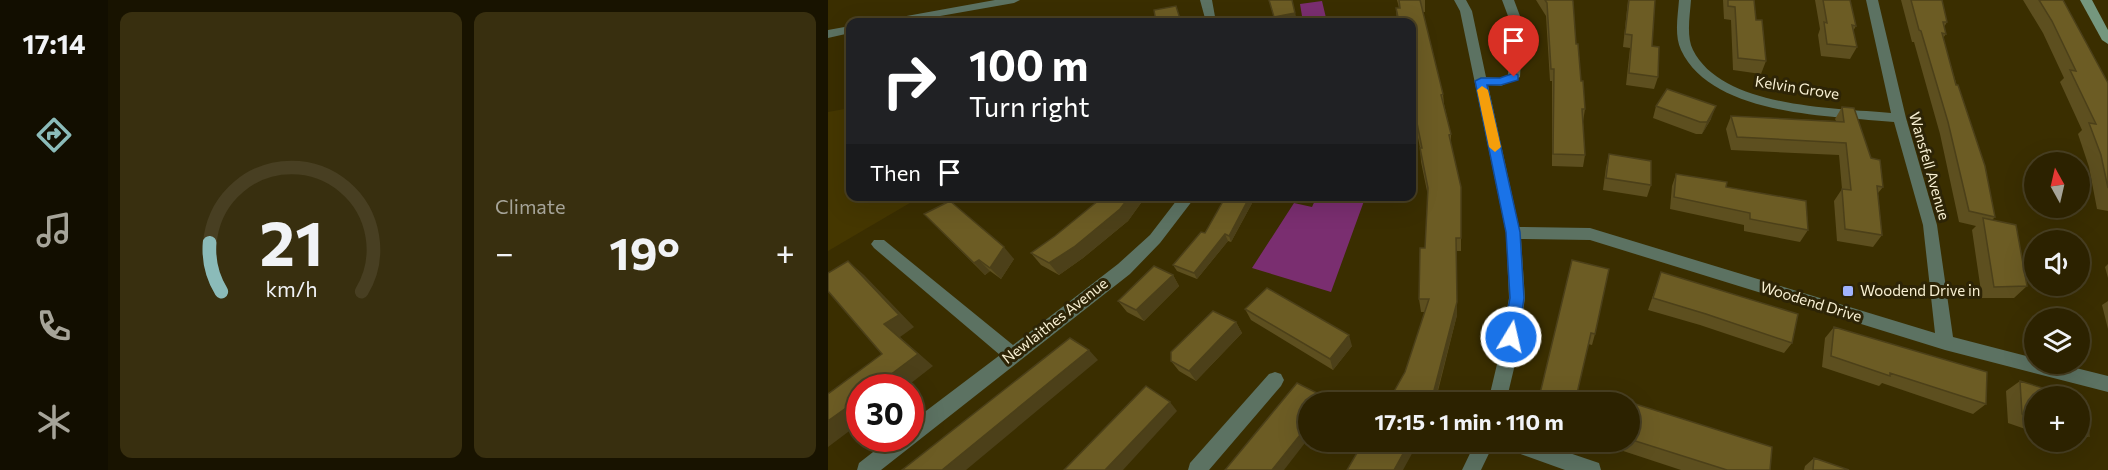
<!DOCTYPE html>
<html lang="en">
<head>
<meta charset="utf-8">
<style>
	body { margin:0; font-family:Commissioner,sans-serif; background:#382f0f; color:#f1f3f6; height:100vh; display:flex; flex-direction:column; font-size:22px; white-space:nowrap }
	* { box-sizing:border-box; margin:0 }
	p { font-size:20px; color:#a6a499 }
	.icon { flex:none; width:33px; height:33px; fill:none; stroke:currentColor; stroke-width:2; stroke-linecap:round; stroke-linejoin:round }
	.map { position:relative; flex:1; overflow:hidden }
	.drawer { display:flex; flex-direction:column; gap:12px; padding:12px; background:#181300; width:720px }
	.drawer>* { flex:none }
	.banner { position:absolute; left:18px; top:18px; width:570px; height:183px; border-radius:12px; box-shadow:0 6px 24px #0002,0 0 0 2px #483f22; background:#202124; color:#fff; overflow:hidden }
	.needle { width:39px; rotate:352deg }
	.tools { position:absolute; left:1196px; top:152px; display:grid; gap:12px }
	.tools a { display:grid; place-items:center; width:66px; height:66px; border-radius:50%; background:#2c2200; box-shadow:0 6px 24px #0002,0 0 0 2px #483f22; font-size:30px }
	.speed { position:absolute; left:18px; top:374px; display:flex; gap:12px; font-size:30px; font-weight:700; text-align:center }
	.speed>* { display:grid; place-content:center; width:78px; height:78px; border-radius:50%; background:#2c2200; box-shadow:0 6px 24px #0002,0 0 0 2px #483f22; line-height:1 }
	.speed .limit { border:9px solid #d22; background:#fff; color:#111 }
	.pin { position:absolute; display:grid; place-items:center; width:51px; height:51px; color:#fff; margin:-62px -26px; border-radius:50% 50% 50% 0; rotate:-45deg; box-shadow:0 0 6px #0007 }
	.pin .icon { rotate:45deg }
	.me { position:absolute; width:66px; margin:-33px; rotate:9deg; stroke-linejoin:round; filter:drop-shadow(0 0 4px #0008) }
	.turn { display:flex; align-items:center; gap:21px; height:126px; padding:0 24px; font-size:27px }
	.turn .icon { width:78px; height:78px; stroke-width:2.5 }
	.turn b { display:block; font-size:42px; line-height:51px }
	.then { display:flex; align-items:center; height:57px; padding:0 24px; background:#0003; gap:12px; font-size:22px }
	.big { font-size:45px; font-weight:700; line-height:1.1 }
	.drawer .widget { flex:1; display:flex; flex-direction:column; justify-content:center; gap:9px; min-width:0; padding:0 21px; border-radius:12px; background:#382f0f }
	.drawer .dial { align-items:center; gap:0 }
	.dial svg { height:156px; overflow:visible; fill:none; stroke:#483f22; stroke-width:7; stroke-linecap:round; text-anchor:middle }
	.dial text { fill:#f1f3f6; stroke:none }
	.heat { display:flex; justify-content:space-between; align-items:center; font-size:33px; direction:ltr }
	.drawer .tiles { flex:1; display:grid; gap:12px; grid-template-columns:repeat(2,1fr) }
	.trip { position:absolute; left:470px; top:392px; width:342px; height:60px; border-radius:30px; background:#2c2200; box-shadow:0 6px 24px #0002,0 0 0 2px #483f22; font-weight:700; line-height:60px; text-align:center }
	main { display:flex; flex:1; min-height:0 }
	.dock { display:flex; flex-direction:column; width:108px; justify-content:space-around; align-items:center; background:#120e00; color:#a6a499 }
	.dock .icon { width:42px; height:42px }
	.dock .selected { color:#8bbbb9 }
	.dock b { font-size:27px; color:#f1f3f6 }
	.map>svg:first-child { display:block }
	.built { fill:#453700 }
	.green { fill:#7a2e70 }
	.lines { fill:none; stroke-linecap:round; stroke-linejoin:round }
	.minor { fill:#5c7262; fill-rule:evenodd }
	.secondary { fill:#75977e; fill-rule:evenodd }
	.wall { fill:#5d4f1f }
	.shaded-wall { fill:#4c4019 }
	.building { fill:#6c5c24; stroke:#4c4019; stroke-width:1.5 }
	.route { fill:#1a73e8; stroke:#114b97; stroke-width:1.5 }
	.slow { fill:#f59e0b }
	.poi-dot { fill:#a0b3fd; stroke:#2d2406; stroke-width:2 }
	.labels { text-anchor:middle; stroke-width:6; stroke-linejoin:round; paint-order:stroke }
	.street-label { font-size:15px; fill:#f8f0d3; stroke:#2d2406 }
	.poi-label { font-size:15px; fill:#f8f0d3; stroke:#2d2406; text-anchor:start }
</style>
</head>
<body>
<main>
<nav class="dock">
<b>17:14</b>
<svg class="icon selected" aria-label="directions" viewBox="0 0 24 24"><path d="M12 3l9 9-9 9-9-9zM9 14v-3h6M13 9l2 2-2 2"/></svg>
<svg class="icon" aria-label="music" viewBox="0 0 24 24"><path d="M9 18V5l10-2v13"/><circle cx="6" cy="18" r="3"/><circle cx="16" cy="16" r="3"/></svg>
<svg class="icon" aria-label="phone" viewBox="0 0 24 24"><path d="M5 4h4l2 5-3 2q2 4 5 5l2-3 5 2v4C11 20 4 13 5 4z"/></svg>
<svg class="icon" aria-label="climate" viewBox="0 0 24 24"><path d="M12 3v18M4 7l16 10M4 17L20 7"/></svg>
</nav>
<section class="drawer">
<div class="tiles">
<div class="widget dial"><svg viewBox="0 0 100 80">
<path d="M14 69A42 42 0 1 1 86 69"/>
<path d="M14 69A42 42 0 0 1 8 44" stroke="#8bbbb9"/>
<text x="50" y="56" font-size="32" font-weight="700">21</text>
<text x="50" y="72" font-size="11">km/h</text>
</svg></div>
<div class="widget"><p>Climate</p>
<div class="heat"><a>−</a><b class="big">19°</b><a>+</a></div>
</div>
</div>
</section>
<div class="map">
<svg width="1280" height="470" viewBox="0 0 1280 470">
	<rect width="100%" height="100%" fill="#3a2e00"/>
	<path class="built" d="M22,108V196L92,197L0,251V112Z"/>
	<path class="green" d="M494,1L499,22H475L472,4Z
		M489,196L535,197L536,201L503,292L424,268L466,203L484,207Z"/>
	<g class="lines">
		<path class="minor" d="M167,0H192L186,3L78,22H56L62,19Z
			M372,0H384L388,22H378Z
			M626,0H638L644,11L658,77L672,78L680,75L683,24L674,0H686L695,24L692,77L673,86L660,85L691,227L762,228L1107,333L1095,225L1066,122C1003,116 884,116 853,50C846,35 850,15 851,0H863C862,15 858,36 865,50C894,108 1007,108 1063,113L1038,0H1050L1078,118L1109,225L1125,337L1206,358V363H1228L1280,376V392L1117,350L762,240L693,239L697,298L688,360L678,402H660L670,360L681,298L678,233L632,11Z
			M22,26V33L0,38V30Z
			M352,196H368L332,243L302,274L53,470H29L31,463L63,438H82V423L172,355L46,248L43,244L46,240H56L185,345L290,264L322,235Z
			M447,372L453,374L456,380L453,386L381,470H360L362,463L441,374Z
			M648,441H667L653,470H634Z
			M671,441H706L771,463L773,470H737L673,447Z"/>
		<path class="secondary" d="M1252,0H1264L1280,30V44L1274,40Z"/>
	</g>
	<path class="wall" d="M569,0H597V12H595L615,94L616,104L623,134V145L633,187V251H628L629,315L609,395V402H565L564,395L577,372L597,312H593L591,299L597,248L600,196L593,162L592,148L587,122L586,108L584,94V22H569L568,8H571Z
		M708,0H744L748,44L757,109L755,122L757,155L755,167L724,166V81H722L718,16Z
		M800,0H827L824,46L830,77L826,89L798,85L802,48L795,47Z
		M895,0H926L928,20L938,61L933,74L905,70L903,20L896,19Z
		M987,0H1022L1028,26L1025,31L1029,47L1022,59L993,56L990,35L992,29Z
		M1073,0H1114L1119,22L1116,27L1118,34L1115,38L1167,217L1164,220L1199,286L1186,298H1154L1144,230L1148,226L1131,222L1112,134L1086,42H1084Z
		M1195,0H1235L1280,83V211L1269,209L1261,167L1250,134L1254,130L1232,82L1236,78L1215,33Z
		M828,106L883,119L874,134H868L825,118Z
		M1014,107L1043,158L1055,187L1050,193L1054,235L1045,247L1009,241L1006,201L1014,189L1011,155L903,150L898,129L903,116L1008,121L1007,119Z
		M781,154L823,185L819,197L775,190L778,167Z
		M848,174L898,187L980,230L972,242L916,231V225L842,209L844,186Z
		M276,196H318L300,221L255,258L231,275L213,265L203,253L227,236Z
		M398,196H428L403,242L400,241L369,279L349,271L345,265L377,233Z
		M96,214L186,259L173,279L162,271L157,275Z
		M744,260L767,334L764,345L760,344Z
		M1280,264V278L1277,267Z
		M833,272L964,343L956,353L872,325L820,310Z
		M345,275L351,286L316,321L299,312L290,301Z
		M1280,301V329L1274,305Z
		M417,309L524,346L505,370L423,320Z
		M408,322L414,333L368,381L351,371L343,361Z
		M1006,327L1158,404L1145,414L1054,383L1051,386L994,367L997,338Z
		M1192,381L1206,396V432L1180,423L1178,391Z
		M1251,399L1261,436L1245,445L1233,441H1251Z
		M801,402L942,470H853L783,447L785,441H801Z
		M986,458L1021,470H976L977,466Z"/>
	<path class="shaded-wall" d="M467,13L470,22H447L446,17Z
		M888,106L883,119L874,134L879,122Z
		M302,196H318L300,221L255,258L231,275L221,263Z
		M422,196H428L403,242L401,236Z
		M397,234L400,241L369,279L366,273Z
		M628,238L629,315L608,396L609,402H605V394Z
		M176,247L186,259L173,279L162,268Z
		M151,260L162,271L157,275L146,263Z
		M20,261L36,275L86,327L72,337L105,366L78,387H46L90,354L56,324Z
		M345,275L351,286L316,321L308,310Z
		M408,322L414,333L368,381L361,371Z
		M521,335L524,346L505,370L502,359Z
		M261,350L270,360L138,470H114Z
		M32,398V423L0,447V421Z
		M342,402L349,411L295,470H277Z
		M480,425V439L456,470H444Z
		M582,441H585L586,450L575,470H566Z"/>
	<path class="building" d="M441,0H464L467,13L446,17Z
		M571,0H592L615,94L613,95L623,134L621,135L633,187V238H628L629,302L605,394L609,396L605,402H575L564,395L577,372L601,299H591L592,248H597L600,188L592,148H594L586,108H588L584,85V22H571L568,8H572Z
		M717,0H744L745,1L748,44H750L753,81H755L757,109H754L757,155L725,154L726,69H723L719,3Z
		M801,0H827L824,46L831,47L830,77L801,73L804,35L797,34Z
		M900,0H926L928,20H934L938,61L910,58L907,7L900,6Z
		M995,0H1022L1028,26L1024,25L1029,47L999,44L996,22L999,23Z
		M1083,0H1114L1119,22H1115L1118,34L1114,33L1128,85H1130L1157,166L1167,217L1141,211L1120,122L1093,31L1091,30Z
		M1211,0H1235L1280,83V188L1273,155L1261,123L1268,124L1242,70L1248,71L1224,21Z
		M348,6L353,22H328L326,10Z
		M443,19L444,22H424Z
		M839,89L888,106L879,122H872L828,106Z
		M1014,107L1026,108L1043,158L1052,160L1055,187L1049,186L1054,235L1017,229L1014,189L1023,190L1018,143L909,137L903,116L1016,122Z
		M781,154L823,161V185L778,178Z
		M848,174L899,182L898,187L978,201L980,230L922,219V213L846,197Z
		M276,196H302L292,209L246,247L221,263L203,253L227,236Z
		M398,196H422L401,236L397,234L366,273L345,265L373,232L377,233Z
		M122,201L176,247L162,268L151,260L146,263L96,214Z
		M1155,218L1188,225L1199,286L1166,287Z
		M744,260L781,269L767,334L763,333L747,402H710Z
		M20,261L71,315L56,324L90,354L46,387H32V398L0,421V394L54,354L0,291V273Z
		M326,266L345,275L308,310L290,301Z
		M833,272L970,314L964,343L878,314L825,298Z
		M439,288L521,335L502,359L417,309Z
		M385,311L408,322L361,371L343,361V352Z
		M1006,327L1159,372L1158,404L1062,373V376L1003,356Z
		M242,338L261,350L114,470H74Z
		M1192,381L1241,396H1206V418L1194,414Z
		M469,383L501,399L498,402H480V425L444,470H397Z
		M318,386L342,402L277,470H236Z
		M1251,399L1258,401L1261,436L1251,432Z
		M801,402L944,447L942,470H899L801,439Z
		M536,441H582L566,470H519Z
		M986,458L1021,470H985Z"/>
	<path class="route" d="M686,73L690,75V80L673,85H659L692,232L696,298L690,337L688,342L683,344L677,342L675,337L682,298L678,232L647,81L653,78H672Z"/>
	<path class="slow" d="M654,86L660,90L673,147L667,152L661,147L649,90Z"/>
	<rect class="poi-dot" x="1014" y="285" width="12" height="12" rx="3"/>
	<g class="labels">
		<g class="street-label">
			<text transform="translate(969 88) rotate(9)" y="5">Kelvin Grove</text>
			<text transform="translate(1101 166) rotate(74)" y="5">Wansfell Avenue</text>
			<text transform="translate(983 302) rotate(17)" y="5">Woodend Drive</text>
			<text transform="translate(227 321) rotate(-38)" y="5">Newlaithes Avenue</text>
		</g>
		<g class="poi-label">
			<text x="1032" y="296">Woodend Drive in</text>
		</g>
	</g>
</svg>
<div class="tools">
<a><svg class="needle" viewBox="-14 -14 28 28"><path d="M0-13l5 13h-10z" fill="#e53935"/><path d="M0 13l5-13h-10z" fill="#a6a499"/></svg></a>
<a><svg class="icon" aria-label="sound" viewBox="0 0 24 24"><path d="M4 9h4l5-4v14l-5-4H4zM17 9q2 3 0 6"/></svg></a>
<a><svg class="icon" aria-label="layers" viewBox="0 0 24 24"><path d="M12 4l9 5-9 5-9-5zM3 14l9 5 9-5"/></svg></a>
<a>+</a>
</div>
<div class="speed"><div class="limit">30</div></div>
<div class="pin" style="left:686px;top:77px;background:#d93025"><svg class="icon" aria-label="arrive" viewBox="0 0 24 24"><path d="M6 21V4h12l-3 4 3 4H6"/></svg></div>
<svg class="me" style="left:683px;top:337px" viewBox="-20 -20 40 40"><circle r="17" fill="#1a73e8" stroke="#fff" stroke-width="3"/><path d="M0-11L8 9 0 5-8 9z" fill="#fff"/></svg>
<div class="trip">17:15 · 1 min · 110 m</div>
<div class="banner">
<div class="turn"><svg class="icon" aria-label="right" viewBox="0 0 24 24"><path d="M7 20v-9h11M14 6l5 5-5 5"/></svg><div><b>100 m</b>Turn right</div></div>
<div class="then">Then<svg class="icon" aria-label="arrive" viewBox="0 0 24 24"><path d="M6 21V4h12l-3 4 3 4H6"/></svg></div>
</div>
</div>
</main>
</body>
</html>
